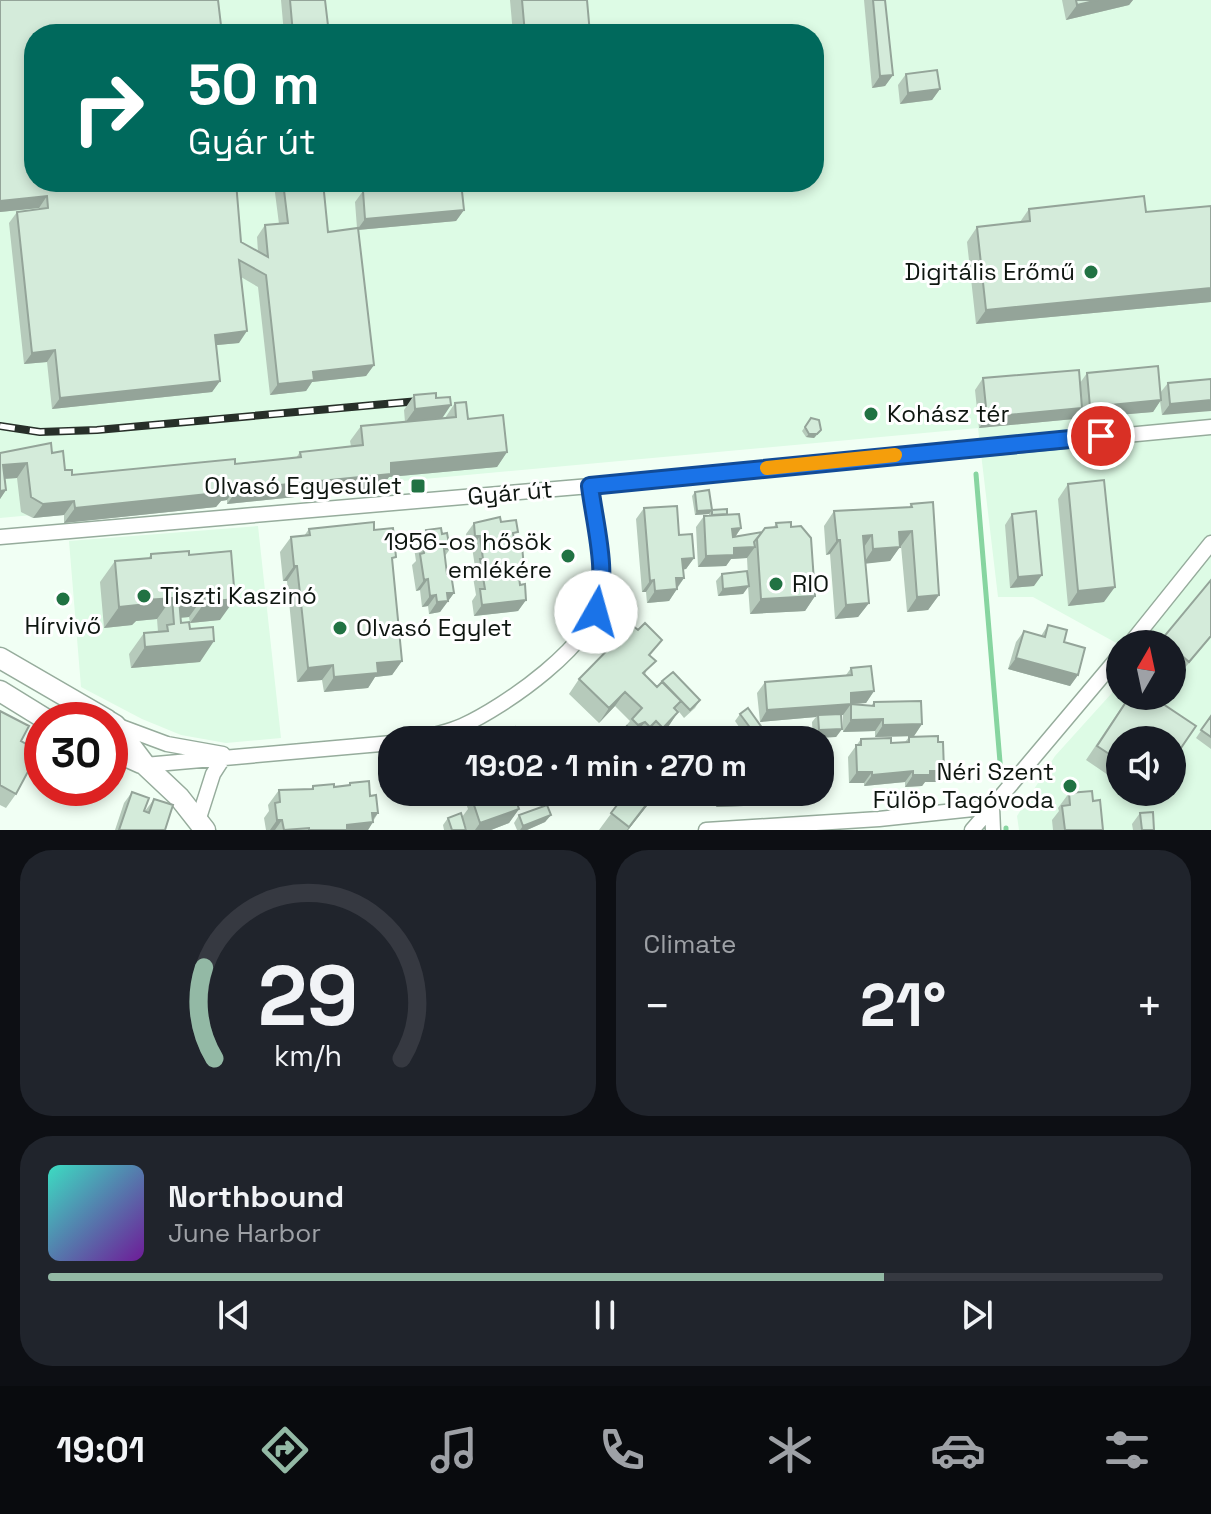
<!DOCTYPE html>
<html lang="en">
<head>
<meta charset="utf-8">
<style>
	body { margin:0; font-family:"Space Grotesk",sans-serif; background:#20242c; color:#f1f3f6; height:100vh; display:flex; flex-direction:column; font-size:30px; white-space:nowrap }
	* { box-sizing:border-box; margin:0 }
	p { font-size:26px; color:#9ea1a6 }
	.icon { flex:none; width:44px; height:44px; fill:none; stroke:currentColor; stroke-width:2; stroke-linecap:round; stroke-linejoin:round }
	.map { position:relative; height:830px; overflow:hidden }
	.side { display:flex; flex-direction:column; gap:20px; padding:20px; background:#0d0f14; flex:1 }
	.side>* { flex:none }
	.top-card { position:absolute; left:24px; top:24px; width:800px; height:168px; border-radius:32px; box-shadow:0 4px 12px #0003; background:#00695c; color:#fff; overflow:hidden }
	.needle { width:52px; rotate:9deg }
	.tools { position:absolute; left:1106px; top:630px; display:grid; gap:16px }
	.tools a { display:grid; place-items:center; width:80px; height:80px; border-radius:50%; background:#171b24; box-shadow:0 4px 12px #0003; font-size:40px }
	.speed { position:absolute; left:24px; top:702px; display:flex; gap:16px; font-size:40px; font-weight:700; text-align:center }
	.speed>* { display:grid; place-content:center; width:104px; height:104px; border-radius:50%; background:#171b24; box-shadow:0 4px 12px #0003; line-height:1 }
	.speed .limit { border:12px solid #d22; background:#fff; color:#111 }
	.pin { position:absolute; display:grid; place-items:center; width:68px; height:68px; color:#fff; margin:-34px; border:4px solid #fff; border-radius:50%; box-shadow:0 2px 8px #0007 }
	.me { position:absolute; width:88px; margin:-44px; rotate:7deg; stroke-linejoin:round; filter:drop-shadow(0 0 6px #0008) }
	.turn { display:flex; align-items:center; gap:28px; height:168px; padding:0 32px; font-size:36px }
	.turn .icon { width:104px; height:104px; stroke-width:2.5 }
	.turn b { display:block; font-size:56px; line-height:68px }
	.big { font-size:60px; font-weight:700; line-height:1.1 }
	.side .tile { flex:1; display:flex; flex-direction:column; justify-content:center; gap:12px; min-width:0; padding:0 28px; border-radius:32px; background:#20242c }
	.side .dial { align-items:center; gap:0 }
	.dial svg { height:208px; overflow:visible; fill:none; stroke:#363941; stroke-width:7; stroke-linecap:round; text-anchor:middle }
	.dial text { fill:#f1f3f6; stroke:none }
	.song { display:flex; align-items:center; gap:24px }
	.cover { width:96px; height:96px; border-radius:12px; background:linear-gradient(135deg,hsl(170 70% 55%),hsl(280 70% 35%)) }
	.played { height:8px; border-radius:4px; background:linear-gradient(90deg,#93b9a5 75%,#363941 75%) }
	.keys { display:flex; justify-content:space-around; direction:ltr }
	.heat { display:flex; justify-content:space-between; align-items:center; font-size:44px; direction:ltr }
	.side .tiles { flex:1; display:grid; gap:20px; grid-template-columns:1fr 1fr }
	.tile:last-child { grid-column:span 2 }
	.trip { position:absolute; left:378px; top:726px; width:456px; height:80px; border-radius:32px; background:#171b24; box-shadow:0 4px 12px #0003; font-weight:700; line-height:80px; text-align:center }
	.tab-bar { display:flex; height:128px; justify-content:space-around; align-items:center; background:#090b0e; color:#9ea1a6 }
	.tab-bar .icon { width:56px; height:56px }
	.tab-bar .selected { color:#93b9a5 }
	.tab-bar b { font-size:36px; color:#f1f3f6 }
	.map>svg:first-child { display:block }
	.built { fill:#ddfbe5; fill-rule:evenodd }
	.lines { fill:none; stroke-linecap:round; stroke-linejoin:round }
	.stream { stroke:#87d5a0; stroke-width:5 }
	.street-casing { stroke:#96ac9c; stroke-width:17 }
	.secondary-casing { stroke:#96ac9c; stroke-width:23 }
	.street { stroke:#fff; stroke-width:14 }
	.secondary { stroke:#fff; stroke-width:20 }
	.rail-casing { stroke:#272f29; stroke-width:8 }
	.rail { stroke:#fff; stroke-width:5; stroke-dasharray:15; stroke-linecap:butt }
	.wall { fill:#b6cabb }
	.shaded-wall { fill:#94a499 }
	.building { fill:#d4ebda; stroke:#94a499; stroke-width:2 }
	.route-casing { stroke:#114b97; stroke-width:20 }
	.route { stroke:#1a73e8; stroke-width:14 }
	.slow { stroke:#f59e0b; stroke-width:14 }
	.poi-dot { fill:#217243; stroke:#fff; stroke-width:3 }
	.labels { text-anchor:middle; stroke-width:6; stroke-linejoin:round; paint-order:stroke }
	.poi-label { font-size:24px; fill:#0e1610; stroke:#fff; text-anchor:end }
	.street-label { font-size:24px; fill:#0e1610; stroke:#fff }
</style>
</head>
<body>
<div class="map">
<svg width="1211" height="830" viewBox="0 0 1211 830">
	<rect width="100%" height="100%" fill="#f1fff4"/>
	<path class="built" d="M0,0H1211V830H1019L1017,816L1055,756L1120,684V696H1172V644L1120,645L1033,597H998L978,428L0,518ZM34,34H814V182H34ZM1120,740H1172V792H1120Z
		M258,526L281,738L226,743L181,735L142,719L81,687L69,541Z"/>
	<g class="lines">
		<path class="stream" d="M976,474L1001,774
			M1006,828V830"/>
		<defs>
			<path id="street" d="M0,537L590,486L1211,427
				M1130,644L1211,543
				M116,725L167,744L223,754
				M409,740C426,737 446,733 462,726C504,707 596,644 601,595C605,560 595,521 590,486
				M145,765L392,743
				M992,807L993,830
				M198,821L213,774L222,760
				M706,830L879,819L992,807L1120,655
				M972,830L992,807"/>
			<path id="secondary" d="M0,658L107,720
				M0,691L47,720
				M110,722L115,725L145,765L179,797L205,830
				M110,749L141,763"/>
		</defs>
		<use href="#street" class="street-casing"/>
		<use href="#secondary" class="secondary-casing"/>
		<use href="#street" class="street"/>
		<use href="#secondary" class="secondary"/>
		<defs>
			<path id="rail" d="M0,426L40,432L97,430L430,400"/>
		</defs>
		<use href="#rail" class="rail-casing"/>
		<use href="#rail" class="rail"/>
	</g>
	<path class="wall" d="M0,0L241,242L258,252L257,237L265,225L279,224L274,185L276,182H323L328,232L357,228L355,202L363,191L464,210L456,221L358,230L374,365L366,376L312,382L306,391L270,395L258,287L241,277L239,343L216,345L220,381L212,392L52,409L47,362L24,364L9,223L17,212L39,209V208L0,212Z
		M281,0H325L329,34H284Z
		M510,0H587L590,34H513Z
		M864,0H885L893,75L885,86L872,88Z
		M1062,0H1133L1129,5L1066,20Z
		M906,74L940,89L932,100L900,104L898,85Z
		M1211,206V302L976,324L967,242L977,227L1020,222L1029,209L1146,212Z
		M1087,373L1160,393L1168,383L1211,379L1162,415L1160,401L1153,412L1082,418L1081,409L1074,419L979,428L975,390L983,378L1080,383Z
		M414,395L442,418H445L455,403L468,419L507,452L497,467L389,477L381,488L227,504V500L221,501L216,507L64,523V515L33,518L21,512L17,478L5,479L6,490L0,499V453H52L65,470L72,475L235,464L296,458L300,452L351,446L350,441L361,426L405,422L404,410Z
		M811,418L821,430L814,438L806,437L802,431Z
		M1068,484L1104,602L1068,606L1058,499Z
		M695,492L712,510L727,514L741,528L735,537L762,532L774,527L776,523L791,527L815,596L805,611L750,614L748,586L743,594L718,596L716,581L722,574L748,577L747,558L731,559L726,566L698,567L696,527L704,516H709V514L695,515L692,496Z
		M911,504L939,595L928,610L907,612L901,546H900L890,561L865,563L869,603L858,617L835,619L830,554L826,555L824,526L834,511L909,507Z
		M644,508L679,535L694,558L686,569L683,570L684,578L669,601L647,603L646,592H642L636,519Z
		M1012,514L1034,586L1010,588L1005,525Z
		M501,522L514,538L520,585L526,600L518,611L474,616L472,601L476,595L472,571L475,567L472,547H467L466,534L474,523Z
		M309,529L374,530L392,562L402,661L392,675L375,677L368,688L324,692L322,680L297,682L287,581H283L280,552L291,537L304,536Z
		M426,530L442,534L450,549L445,556L447,574L454,593L440,612L429,614L428,606L422,607L420,590L416,591L412,565L416,561L414,548Z
		M151,554L189,555L220,620L190,623L189,617L181,618V623L190,629L200,662L131,668L129,654L144,633L158,632L157,619L136,621L132,625L104,628L100,582L115,561L148,559Z
		M1048,625L1078,675L1070,686L1008,669L1016,642L1024,631L1041,636Z
		M1211,637L1183,670L1172,660V644H1159L1162,639Z
		M651,656L645,675L657,687L662,681L700,700L695,708L684,718L676,708L678,712L668,727L655,740H650L646,736L642,740H614L630,721L615,706L599,723L569,694L579,679Z
		M851,668L874,691L866,703L852,704L871,706L874,702L922,724L914,736L875,737V731L843,732V715H841L842,729L836,737L813,738L812,722L816,717L760,722L757,693L765,682L846,675Z
		M1129,696L1120,740V783L1086,760Z
		M0,711L21,741L16,794L6,808L0,805Z
		M740,714L765,732L760,739L748,740L735,721Z
		M1211,716V749L1196,738Z
		M909,737L936,782H925L922,786L905,787V782L864,786V783H849L848,757L861,739L891,743L905,742Z
		M350,783L370,796L378,813L368,830H266L264,818L269,811L268,805L279,790L311,789L313,786L334,787L348,785Z
		M132,792L145,811L154,799L165,830H115L124,803Z
		M438,792H461L441,799Z
		M462,792H513L519,809L509,823L491,830H467L462,817L468,809Z
		M627,792H658L628,830H599Z
		M715,792H804L798,800H771L768,805L716,807Z
		M1134,792H1151L1146,800Z
		M1069,793L1093,801L1103,830H1053L1052,820L1059,811L1058,808Z
		M1140,813L1154,830H1133L1132,824Z
		M519,815H551L545,822L527,830H517L514,823Z
		M448,818L466,830H444L443,825Z"/>
	<path class="shaded-wall" d="M1098,0H1133L1129,5L1066,20L1077,5Z
		M893,75L885,86L872,88L880,76Z
		M940,89L932,100L900,104L908,93Z
		M47,196L39,208L0,212V201Z
		M464,210L456,221L357,230L365,219Z
		M1211,288V302L976,324L986,310Z
		M247,331L239,343L207,346L215,335Z
		M55,350L47,362L24,364L32,353Z
		M374,365L366,376L312,382L306,391L270,395L278,384L313,372Z
		M220,381L212,392L52,409L60,398Z
		M1161,400L1153,412L1082,418L1090,407Z
		M1211,400V411L1162,415L1170,404Z
		M451,405L441,420L405,423L415,409Z
		M1082,408L1074,419L979,428L987,417Z
		M821,430L814,438L806,437L809,434Z
		M507,452L497,467L389,477L381,488L227,504L238,489L391,463Z
		M27,463L17,478L0,479L3,465Z
		M237,486L227,500L221,501L216,507L64,523L75,508Z
		M6,490L0,499V491Z
		M74,501L64,515L33,518L43,504Z
		M712,510L709,514L695,515L697,511Z
		M741,528L733,540L732,529Z
		M912,531L901,546L889,547L899,532Z
		M872,535L862,550L863,536Z
		M475,536H480L472,547H467Z
		M837,540H840L830,554L826,555Z
		M755,547L747,558L731,559L726,566L698,567L706,556L734,548Z
		M900,547L890,561L863,564L873,549Z
		M694,558L686,569L674,570L682,559Z
		M294,566H297L287,581H283Z
		M1042,575L1034,586L1010,588L1018,577Z
		M676,578H684L676,589Z
		M428,579L420,590L416,591L424,580Z
		M654,580L646,592H642L650,581Z
		M749,586L743,594L718,596L723,589Z
		M1115,587L1104,602L1068,606L1078,591Z
		M677,589L669,601L647,603L655,591Z
		M447,593H454L440,612L429,614L437,602Z
		M436,595L428,606L422,607L430,596Z
		M939,595L928,610L907,612L917,597Z
		M204,596L189,617L174,618L179,598Z
		M815,596L805,611L750,614L761,599Z
		M172,598L157,619L136,621L132,625L104,628L119,607L147,600Z
		M235,599L220,620L190,623L205,602Z
		M526,600L518,611L474,616L482,605Z
		M869,603L858,617L835,619L846,605Z
		M214,641L200,662L131,668L145,647Z
		M1016,658L1078,675L1070,686L1008,669Z
		M402,661L392,675L375,677L368,688L324,692L334,677L377,663Z
		M333,665L322,680L297,682L308,668Z
		M874,691L866,703L851,704L843,715L818,717V715L816,717L760,722L767,710L851,693Z
		M625,692L615,706L599,723L609,708Z
		M678,712L668,727L655,740L663,728Z
		M883,719L875,731L843,732L851,720Z
		M656,721L646,736L641,740L650,727Z
		M645,722L634,736L628,740L638,725Z
		M922,724L914,736L875,737L883,725Z
		M842,729L836,737L813,738L819,730Z
		M913,771L905,782L864,786L872,775Z
		M930,771H944L936,782H925L922,786L905,787L913,775Z
		M857,772H872L864,783H849Z
		M446,792H461L441,799Z
		M656,792H658L628,830H627Z
		M773,792H804L798,800H771L768,805L716,807L723,796Z
		M519,809L509,823L491,830H475L480,823Z
		M372,813H378L371,822H373L368,830H343L347,825Z
		M551,815L545,822L527,830H520L523,826Z
		M277,820H282L275,830H270Z"/>
	<path class="building" d="M0,0H218L222,34H34V182H236L241,242L268,257L265,225L288,223L283,182H323L328,232L358,228L374,365L313,372L314,380L278,384L266,275L239,260L247,331L215,335L220,381L60,398L55,350L32,353L17,212L48,208L47,196L0,201Z
		M290,0H325L329,34H293Z
		M522,0H587L590,34H525Z
		M873,0H885L893,75L880,76Z
		M1076,0H1098L1077,5Z
		M937,70L940,89L908,93L906,74Z
		M461,182L464,210L365,219L363,191Z
		M1144,196L1146,212L1211,206V288L986,310L977,227L1030,221L1029,209Z
		M1158,366L1161,400L1090,407L1087,373Z
		M1079,370L1082,408L987,417L983,378Z
		M1211,379V400L1170,404L1168,383Z
		M436,393V398L450,397L451,405L415,409L414,395Z
		M466,402L468,419L503,415L507,452L391,463V474L238,489L237,486L226,487L227,492L75,508L74,501L43,504L31,497L27,463L3,465L6,490L0,491V453L51,443L52,453L63,451L65,470H72V475L235,459V464L301,457L300,452L363,445L361,426L456,417L455,403Z
		M811,418L819,420L821,430L817,434H809L805,427Z
		M1104,480L1115,587L1078,591L1068,484Z
		M709,490L712,510L727,509V514L712,515V510L697,511L695,492Z
		M933,502L939,595L917,597L912,531L899,532L900,547L873,549L872,535L863,536L869,603L846,605L840,540H837L834,511L912,507L911,504Z
		M677,506L679,535L692,534L694,558L682,559L684,578H676L677,589L655,591L654,580L650,581L644,508Z
		M1036,511L1042,575L1018,577L1012,514Z
		M739,514L741,528L732,529L733,537L762,532L754,542L755,547L734,548V555L706,556L704,516Z
		M500,517L501,522L516,520L518,532L513,533L515,546L522,545L524,569L518,570L520,585L525,584L526,600L482,605L480,589H485L480,559H483L480,536H475L474,523Z
		M374,522V530L393,528L396,557L392,558L402,661L377,663L378,673L334,677L333,665L308,668L297,566H294L291,537L310,535L309,529Z
		M791,522V527L801,526L811,538L815,596L761,599L757,539L765,528L777,527L776,523Z
		M441,528L442,534L447,533L450,549H444L447,574H451L454,593H447L448,601L437,602L436,595L430,596L428,579L424,580L420,554L424,553L422,537H427L426,530Z
		M189,551V555L231,551L235,599L205,602L204,596L179,598L181,623L189,622L190,629L213,627L214,641L145,647L144,633L168,631L167,625L174,624L172,598L147,600V604L119,607L115,561L151,558V554Z
		M747,571L749,586L723,589L722,574Z
		M1211,580V636L1189,662L1172,647V644H1168L1162,639Z
		M645,623L662,640L649,655L656,661L643,673L657,687L662,682L681,701L674,708L678,712L663,728L656,721L650,727L645,722L638,725L632,719L642,708L625,692L609,708L579,679L632,625L638,630Z
		M1048,625L1067,630L1064,642L1085,648L1078,675L1016,658L1024,631L1045,637Z
		M871,666L874,691L851,693V704L874,706V702L921,701L922,724L883,725V719L851,720V704L767,710L765,682L852,675L851,668Z
		M673,672L700,700L690,710L662,681Z
		M1130,696H1151L1196,726L1172,761V740H1120V761L1097,746Z
		M748,708L765,732L757,737L740,714Z
		M0,711L29,726L21,741L39,751L16,794L0,785Z
		M841,714L842,729L819,730L818,715Z
		M1211,716V737L1201,730Z
		M627,726L640,738L638,740H618L615,738Z
		M515,727L519,740H480Z
		M938,736V742H943L944,771H930V775H913V771L872,775V772H857L856,745H861V739L891,738V743L909,742V737Z
		M369,781L370,796L376,795L378,813H372L373,822L347,825V830H309V828L284,830L282,820H277L275,803L280,802L279,790L313,789V786L334,784V787L350,785V783Z
		M1092,791L1093,801L1100,800L1103,830H1065L1062,806L1070,805L1069,793Z
		M132,792L149,798L144,811L149,813L154,799L173,805L165,830H119Z
		M478,792H513L519,809L480,823L473,802L480,800Z
		M627,792H656L629,827L611,813Z
		M723,792H775L776,794L723,796Z
		M547,805L551,815L523,826L519,815Z
		M1153,812L1154,830H1142L1140,813Z
		M461,813L466,830H452L448,818Z"/>
	<g class="lines">
		<defs>
			<path id="route" d="M596,612C609,573 595,526 590,486L1101,436"/>
		</defs>
		<use href="#route" class="route-casing"/>
		<use href="#route" class="route"/>
		<path class="slow" d="M767,468L895,455"/>
	</g>
	<g class="poi-dot">
		<circle cx="1091" cy="272" r="8"/>
		<circle cx="871" cy="414" r="8"/>
		<rect x="410" y="478" width="16" height="16" rx="4"/>
		<circle cx="568" cy="556" r="8"/>
		<circle cx="776" cy="584" r="8"/>
		<circle cx="144" cy="596" r="8"/>
		<circle cx="63" cy="599" r="8"/>
		<circle cx="340" cy="628" r="8"/>
		<circle cx="1070" cy="786" r="8"/>
	</g>
	<g class="labels">
		<g class="poi-label">
			<text x="1075" y="280">Digitális Erőmű</text>
			<text x="887" y="422" text-anchor="start">Kohász tér</text>
			<text x="402" y="494">Olvasó Egyesület</text>
			<text x="552" y="550">1956-os hősök<tspan x="552" dy="28">emlékére</tspan></text>
			<text x="792" y="592" text-anchor="start">RIO</text>
			<text x="160" y="604" text-anchor="start">Tiszti Kaszinó</text>
			<text x="63" y="634" text-anchor="middle">Hírvivő</text>
			<text x="356" y="636" text-anchor="start">Olvasó Egylet</text>
			<text x="1054" y="780">Néri Szent<tspan x="1054" dy="28">Fülöp Tagóvoda</tspan></text>
		</g>
		<g class="street-label">
			<text transform="translate(510 493) rotate(-5)" y="8">Gyár út</text>
		</g>
	</g>
</svg>
<div class="tools">
<a><svg class="needle" viewBox="-14 -14 28 28"><path d="M0-13l5 13h-10z" fill="#e53935"/><path d="M0 13l5-13h-10z" fill="#9ea1a6"/></svg></a>
<a><svg class="icon" aria-label="sound" viewBox="0 0 24 24"><path d="M4 9h4l5-4v14l-5-4H4zM17 9q2 3 0 6"/></svg></a>
</div>
<div class="speed"><div class="limit">30</div></div>
<div class="pin" style="left:1101px;top:436px;background:#d93025"><svg class="icon" aria-label="arrive" viewBox="0 0 24 24"><path d="M6 21V4h12l-3 4 3 4H6"/></svg></div>
<svg class="me" style="left:596px;top:612px" viewBox="-20 -20 40 40"><circle r="19" fill="#fff"/><path d="M0-13L10 11 0 6-10 11z" fill="#1a73e8"/></svg>
<div class="trip">19:02 · 1 min · 270 m</div>
<div class="top-card">
<div class="turn"><svg class="icon" aria-label="right" viewBox="0 0 24 24"><path d="M7 20v-9h11M14 6l5 5-5 5"/></svg><div><b>50 m</b>Gyár út</div></div>
</div>
</div>
<section class="side">
<div class="tiles">
<div class="tile dial"><svg viewBox="0 0 100 80">
<path d="M14 69A42 42 0 1 1 86 69"/>
<path d="M14 69A42 42 0 0 1 10 34" stroke="#93b9a5"/>
<text x="50" y="56" font-size="32" font-weight="700">29</text>
<text x="50" y="72" font-size="11">km/h</text>
</svg></div>
<div class="tile"><p>Climate</p>
<div class="heat"><a>−</a><b class="big">21°</b><a>+</a></div>
</div>
<div class="tile">
<div class="song"><i class="cover"></i><div><b>Northbound</b><p>June Harbor</p></div></div>
<div class="played"></div>
<div class="keys"><svg class="icon" aria-label="previous" viewBox="0 0 24 24"><path d="M18 5L8 12l10 7zM5 5v14"/></svg><svg class="icon" aria-label="pause" viewBox="0 0 24 24"><path d="M8 5v14M16 5v14"/></svg><svg class="icon" aria-label="next" viewBox="0 0 24 24"><path d="M6 5l10 7-10 7zM19 5v14"/></svg></div>
</div>
</div>
</section>
<nav class="tab-bar">
<b>19:01</b>
<svg class="icon selected" aria-label="directions" viewBox="0 0 24 24"><path d="M12 3l9 9-9 9-9-9zM9 14v-3h6M13 9l2 2-2 2"/></svg>
<svg class="icon" aria-label="music" viewBox="0 0 24 24"><path d="M9 18V5l10-2v13"/><circle cx="6" cy="18" r="3"/><circle cx="16" cy="16" r="3"/></svg>
<svg class="icon" aria-label="phone" viewBox="0 0 24 24"><path d="M5 4h4l2 5-3 2q2 4 5 5l2-3 5 2v4C11 20 4 13 5 4z"/></svg>
<svg class="icon" aria-label="climate" viewBox="0 0 24 24"><path d="M12 3v18M4 7l16 10M4 17L20 7"/></svg>
<svg class="icon" aria-label="car" viewBox="0 0 24 24"><path d="M5 17H2v-5l4-1 3-4h7l3 4 3 1v5h-3M9 17h6M6 11h13"/><circle cx="7" cy="17" r="2"/><circle cx="17" cy="17" r="2"/></svg>
<svg class="icon" aria-label="filters" viewBox="0 0 24 24"><path d="M4 7h16M4 17h16"/><circle cx="9" cy="7" r="2"/><circle cx="15" cy="17" r="2"/></svg>
</nav>
</body>
</html>
